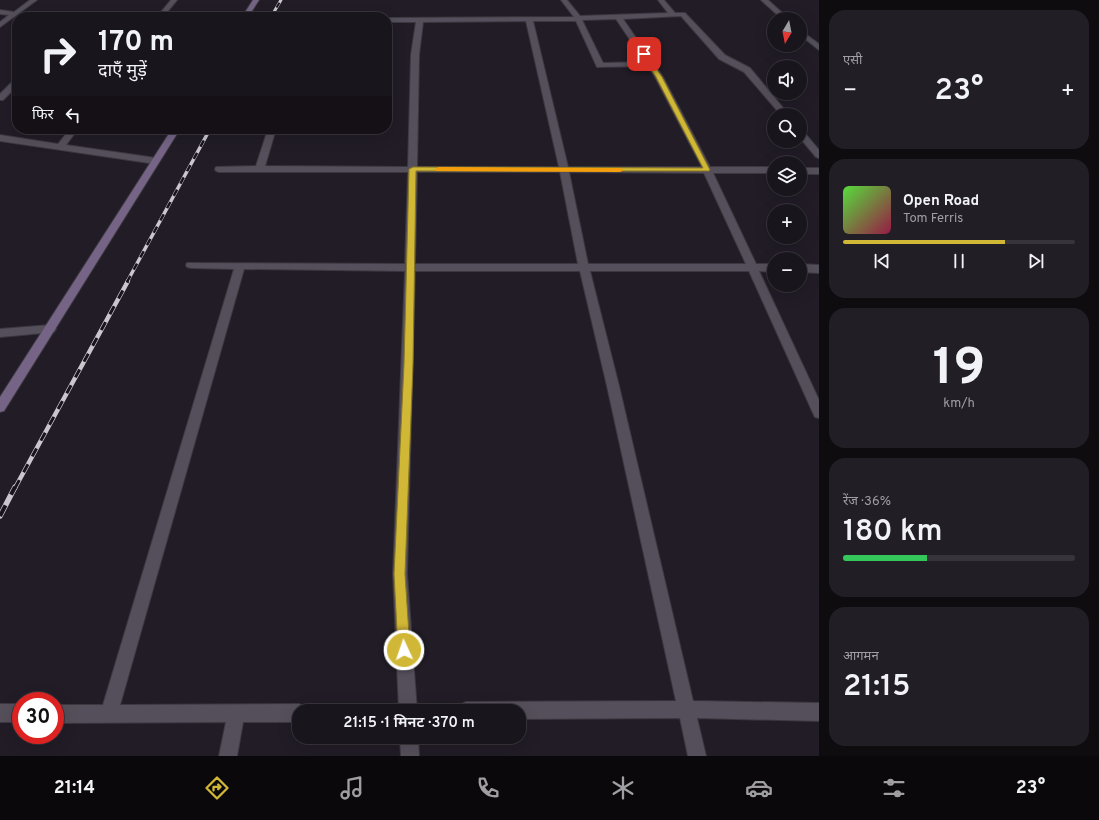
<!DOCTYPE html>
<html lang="hi">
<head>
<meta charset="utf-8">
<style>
	body { margin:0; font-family:Overpass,"Noto Sans Devanagari",sans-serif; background:#221e25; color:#f1f3f6; height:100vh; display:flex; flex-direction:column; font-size:15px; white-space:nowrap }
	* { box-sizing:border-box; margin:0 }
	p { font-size:13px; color:#9f9fa3 }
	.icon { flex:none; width:22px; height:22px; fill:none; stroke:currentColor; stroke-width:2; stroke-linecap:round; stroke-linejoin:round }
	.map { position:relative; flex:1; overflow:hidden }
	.sheet { display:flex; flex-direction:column; gap:10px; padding:10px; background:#0e0c0f; width:280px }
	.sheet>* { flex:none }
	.guide { position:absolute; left:12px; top:12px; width:380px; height:122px; border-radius:16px; box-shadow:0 4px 16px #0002,0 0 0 1px #37343b; background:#19151c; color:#f1f3f6; overflow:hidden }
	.needle { width:26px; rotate:190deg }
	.buttons { position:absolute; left:767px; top:12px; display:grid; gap:8px }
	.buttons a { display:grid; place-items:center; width:40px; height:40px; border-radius:50%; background:#19151c; box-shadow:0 4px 16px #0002,0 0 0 1px #37343b; font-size:20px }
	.speed { position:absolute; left:12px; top:692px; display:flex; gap:8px; font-size:20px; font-weight:700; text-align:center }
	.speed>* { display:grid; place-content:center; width:52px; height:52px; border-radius:50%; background:#19151c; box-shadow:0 4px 16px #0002,0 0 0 1px #37343b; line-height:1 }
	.speed .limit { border:6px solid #d22; background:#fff; color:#111 }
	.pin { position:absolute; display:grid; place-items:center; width:34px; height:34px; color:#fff; margin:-17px; border-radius:8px; box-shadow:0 2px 6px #0006 }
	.me { position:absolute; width:44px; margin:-22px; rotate:357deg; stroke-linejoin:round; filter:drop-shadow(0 0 3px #0008) }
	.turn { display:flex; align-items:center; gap:14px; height:84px; padding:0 20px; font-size:18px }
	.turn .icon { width:52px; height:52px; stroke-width:2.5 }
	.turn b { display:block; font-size:28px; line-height:34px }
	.then { display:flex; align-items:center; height:38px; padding:0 20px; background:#0003; gap:8px; font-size:15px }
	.big { font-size:30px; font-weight:600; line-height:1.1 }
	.sheet .card { flex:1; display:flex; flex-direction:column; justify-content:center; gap:6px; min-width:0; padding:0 14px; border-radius:16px; background:#221e25 }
	.sheet .dial { align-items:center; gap:0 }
	.dial b { font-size:52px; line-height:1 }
	.song { display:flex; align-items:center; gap:12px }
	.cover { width:48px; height:48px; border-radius:6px; background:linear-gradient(135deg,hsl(110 70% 55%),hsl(340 70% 35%)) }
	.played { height:4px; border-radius:2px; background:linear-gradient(90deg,#d1b736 70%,#37343b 70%) }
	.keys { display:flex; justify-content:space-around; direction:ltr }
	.heat { display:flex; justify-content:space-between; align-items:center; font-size:22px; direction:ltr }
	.charge { height:6px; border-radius:3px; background:linear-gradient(90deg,#34c759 36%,#37343b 0) }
	.trip { position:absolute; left:292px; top:704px; width:234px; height:40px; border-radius:16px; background:#19151c; box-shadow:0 4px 16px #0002,0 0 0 1px #37343b; font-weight:600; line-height:40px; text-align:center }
	.menu { display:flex; height:64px; justify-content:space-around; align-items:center; background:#0a080b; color:#9f9fa3 }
	.menu .icon { width:28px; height:28px }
	.menu .on { color:#d1b736 }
	.menu b { font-size:18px; color:#f1f3f6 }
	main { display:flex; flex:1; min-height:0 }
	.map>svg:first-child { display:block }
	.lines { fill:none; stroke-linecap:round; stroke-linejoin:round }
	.street-casing { stroke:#3c3840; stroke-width:2 }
	.secondary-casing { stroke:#3c3840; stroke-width:2 }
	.street { fill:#554f5b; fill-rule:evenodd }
	.secondary { fill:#756485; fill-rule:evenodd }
	.rail-far3-casing { stroke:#cac6cd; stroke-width:3 }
	.rail-far2-casing { stroke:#cac6cd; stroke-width:3.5 }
	.rail-far1-casing { stroke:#cac6cd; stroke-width:4.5 }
	.rail-casing { stroke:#cac6cd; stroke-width:5.5 }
	.rail-far3 { stroke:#18131c; stroke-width:2; stroke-dasharray:5.5; stroke-linecap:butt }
	.rail-far2 { stroke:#18131c; stroke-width:2.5; stroke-dasharray:7; stroke-linecap:butt }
	.rail-far1 { stroke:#18131c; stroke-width:3; stroke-dasharray:9; stroke-linecap:butt }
	.rail { stroke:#18131c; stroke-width:4; stroke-dasharray:12; stroke-linecap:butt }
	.route { fill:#d1b736; stroke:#887723 }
	.slow { fill:#f59e0b }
</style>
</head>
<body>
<main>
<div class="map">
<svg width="819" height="756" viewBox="0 0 819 756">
	<rect width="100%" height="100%" fill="#211c26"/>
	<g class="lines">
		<defs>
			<path id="street" d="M30,0H37L0,27V22L9,15L0,14V10L14,12Z
				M171,0H177L163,17H157Z
				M561,0H567L580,16L668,13L658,0H664L675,13H685L725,55L750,68L789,115H781L744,72L719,59L681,16L623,19L663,77L710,167H774V173H713L756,264H774V272L759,271L819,400V418L815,417L813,413L749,271H590L619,386L693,701L819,703V721L697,718L706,756H688L680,718L519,719V711H457L460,705L466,702L676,701L607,386L580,271H415L407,574L417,711H399L393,574L405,271L244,269L120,705L299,704L305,707L307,711H299V722H243L237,756H219L226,722L55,723V705H103L234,269L191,268L187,267L186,265L187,263L405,264L408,172H219L216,171L215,169L216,167L256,166L268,129H276L265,166L408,167L411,55L416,22H387V18L574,17ZM616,19L645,62L603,63L582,20ZM526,21L559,167H417L419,55L423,22ZM533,21H576L597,67L648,66L655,77L702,167H568ZM417,172H560L578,264H415ZM569,172L704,173L746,264H588Z
				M761,0H768L789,19H782Z
				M800,30L819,44V50L800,35Z
				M14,80H17V86L3,100H0V94Z
				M70,129H78L66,145L156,158L160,161L156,164L0,141V135L58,144Z
				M800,131H803L819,150V158L816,157L800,138Z
				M800,168H819V174H800Z
				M800,264L819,265V273L800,272Z
				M50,325L54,326L56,329L54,332L0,337V329Z
				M0,704H21V722H0Z
				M400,737H418L419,756H401Z"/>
			<path id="secondary" d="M253,0H259L248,17H242Z
				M172,129H180L4,411L0,412V397Z"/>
		</defs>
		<use href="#street" class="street-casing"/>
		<use href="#secondary" class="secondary-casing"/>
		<use href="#street" class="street"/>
		<use href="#secondary" class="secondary"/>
		<defs>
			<path id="rail-far3" d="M271,17L281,0"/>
			<path id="rail-far2" d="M127,282L210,129"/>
			<path id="rail-far1" d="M15,488L128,281"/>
			<path id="rail" d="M0,516L15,487"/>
		</defs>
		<use href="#rail-far3" class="rail-far3-casing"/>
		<use href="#rail-far2" class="rail-far2-casing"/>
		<use href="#rail-far1" class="rail-far1-casing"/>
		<use href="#rail" class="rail-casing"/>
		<use href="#rail-far3" class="rail-far3"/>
		<use href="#rail-far2" class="rail-far2"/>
		<use href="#rail-far1" class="rail-far1"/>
		<use href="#rail" class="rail"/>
	</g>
	<path class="route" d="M644,52L645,53L662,77L710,170L709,171H416L413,364L405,574L410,650L408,654L404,656L400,654L398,650L394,574L404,364L409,169L413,167L703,168L656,77L641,54Z"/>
	<path class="slow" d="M439,167L620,168L624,170L620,172L436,171L435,169Z"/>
</svg>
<div class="buttons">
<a><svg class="needle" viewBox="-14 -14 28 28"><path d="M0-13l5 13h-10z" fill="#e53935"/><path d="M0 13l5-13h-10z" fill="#9f9fa3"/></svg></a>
<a><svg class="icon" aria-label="sound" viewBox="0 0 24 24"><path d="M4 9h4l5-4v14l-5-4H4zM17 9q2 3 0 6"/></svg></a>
<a><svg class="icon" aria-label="search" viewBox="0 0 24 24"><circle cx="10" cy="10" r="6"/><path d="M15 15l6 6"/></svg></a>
<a><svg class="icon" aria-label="layers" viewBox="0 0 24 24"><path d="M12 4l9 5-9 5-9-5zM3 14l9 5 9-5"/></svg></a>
<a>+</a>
<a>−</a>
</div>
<div class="speed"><div class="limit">30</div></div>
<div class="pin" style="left:644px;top:54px;background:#d93025"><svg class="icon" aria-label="arrive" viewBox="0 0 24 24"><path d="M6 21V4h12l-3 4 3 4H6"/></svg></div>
<svg class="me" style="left:404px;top:650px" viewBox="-20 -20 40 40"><circle r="17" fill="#d1b736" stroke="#fff" stroke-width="3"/><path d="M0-11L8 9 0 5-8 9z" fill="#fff"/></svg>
<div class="trip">21:15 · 1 मिनट · 370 m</div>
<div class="guide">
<div class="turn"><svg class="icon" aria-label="right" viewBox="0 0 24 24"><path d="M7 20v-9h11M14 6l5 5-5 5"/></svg><div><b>170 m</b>दाएँ मुड़ें</div></div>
<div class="then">फिर<svg class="icon" aria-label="left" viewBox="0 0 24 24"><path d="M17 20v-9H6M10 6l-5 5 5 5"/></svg></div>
</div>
</div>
<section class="sheet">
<div class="card"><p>एसी</p>
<div class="heat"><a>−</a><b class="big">23°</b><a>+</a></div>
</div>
<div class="card">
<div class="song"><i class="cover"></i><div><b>Open Road</b><p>Tom Ferris</p></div></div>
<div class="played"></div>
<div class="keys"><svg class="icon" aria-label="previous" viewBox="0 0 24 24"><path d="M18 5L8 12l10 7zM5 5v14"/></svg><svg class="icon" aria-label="pause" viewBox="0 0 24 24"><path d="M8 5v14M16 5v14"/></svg><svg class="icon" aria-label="next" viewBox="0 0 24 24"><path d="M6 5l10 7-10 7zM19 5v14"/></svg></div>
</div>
<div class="card dial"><b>19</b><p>km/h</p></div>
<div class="card"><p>रेंज · 36%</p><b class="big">180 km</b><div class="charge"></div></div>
<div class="card"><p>आगमन</p><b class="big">21:15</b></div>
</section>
</main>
<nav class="menu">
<b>21:14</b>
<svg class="icon on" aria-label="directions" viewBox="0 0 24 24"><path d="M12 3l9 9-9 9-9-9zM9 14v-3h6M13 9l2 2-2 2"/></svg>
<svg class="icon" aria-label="music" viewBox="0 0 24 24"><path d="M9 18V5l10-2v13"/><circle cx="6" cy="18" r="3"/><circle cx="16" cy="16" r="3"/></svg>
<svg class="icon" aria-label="phone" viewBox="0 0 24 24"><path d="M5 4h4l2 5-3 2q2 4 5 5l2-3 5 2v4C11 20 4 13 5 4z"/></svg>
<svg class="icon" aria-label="climate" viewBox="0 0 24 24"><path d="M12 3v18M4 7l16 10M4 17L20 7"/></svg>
<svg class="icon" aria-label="car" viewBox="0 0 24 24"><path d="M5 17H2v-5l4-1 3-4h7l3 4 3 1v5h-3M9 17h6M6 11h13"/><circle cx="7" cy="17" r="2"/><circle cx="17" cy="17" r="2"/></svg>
<svg class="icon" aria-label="filters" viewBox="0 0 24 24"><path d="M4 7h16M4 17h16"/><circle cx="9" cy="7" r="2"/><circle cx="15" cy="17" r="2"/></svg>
<b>23°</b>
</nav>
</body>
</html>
